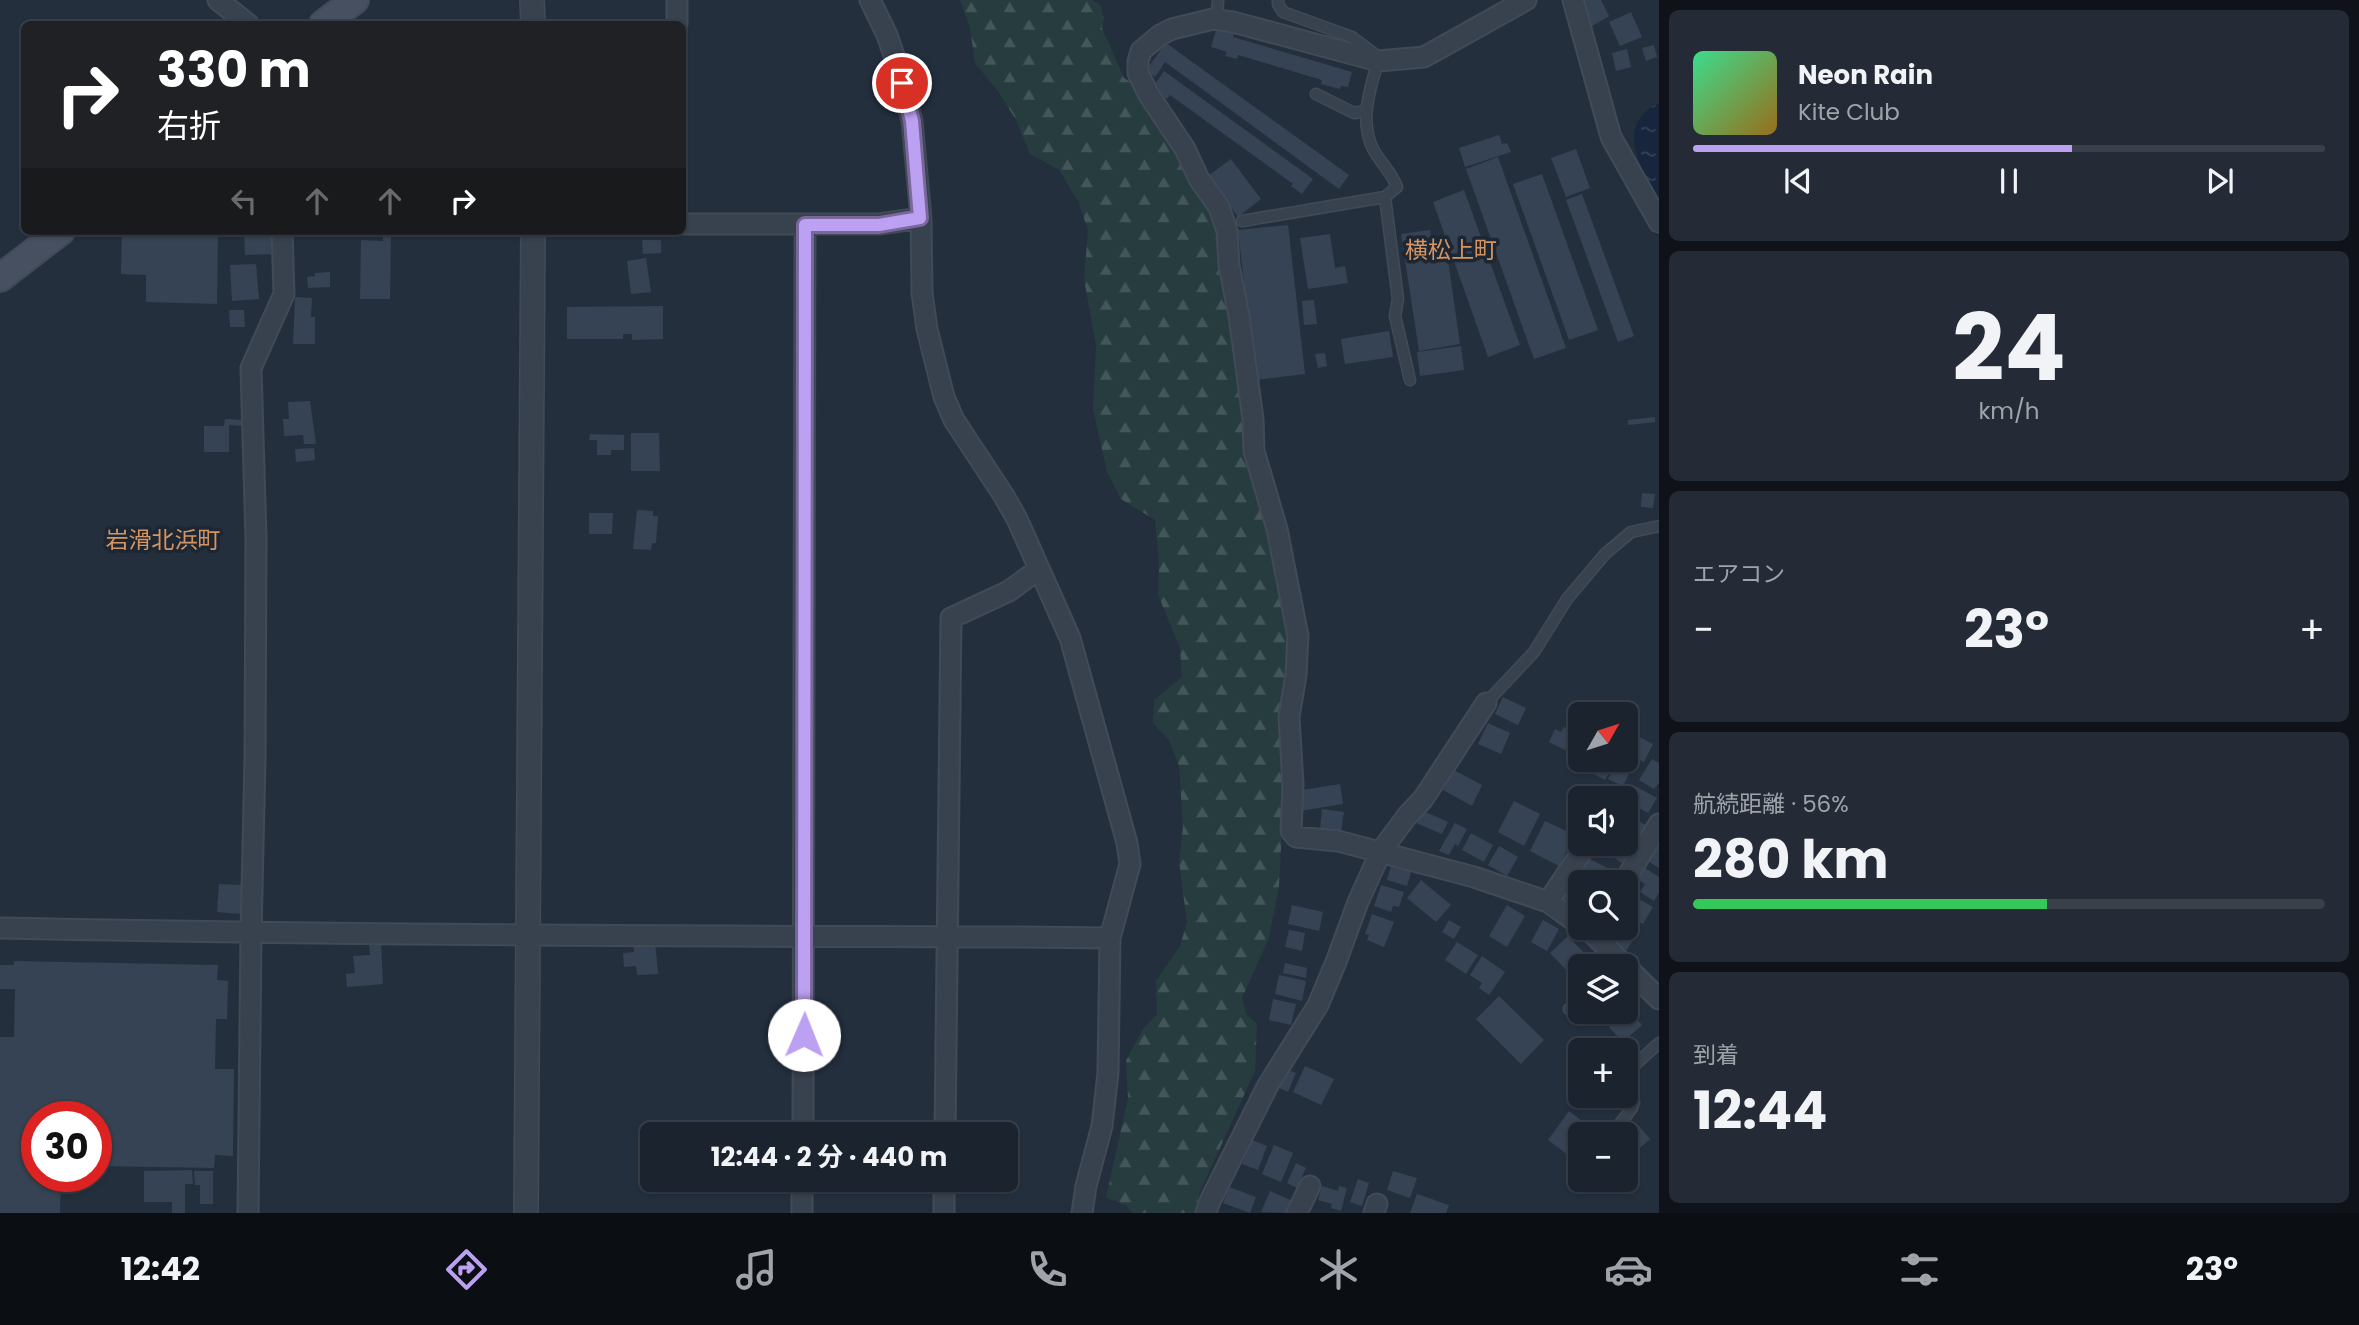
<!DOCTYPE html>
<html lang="ja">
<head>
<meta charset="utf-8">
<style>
	body { margin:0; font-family:Poppins,"Noto Sans JP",sans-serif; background:#242b36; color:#f1f3f6; height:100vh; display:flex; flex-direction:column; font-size:26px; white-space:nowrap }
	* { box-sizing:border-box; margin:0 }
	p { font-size:23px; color:#a0a4aa }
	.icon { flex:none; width:38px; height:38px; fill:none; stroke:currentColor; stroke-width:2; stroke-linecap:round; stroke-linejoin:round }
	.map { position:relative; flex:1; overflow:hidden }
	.sheet { display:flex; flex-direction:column; gap:10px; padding:10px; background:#0f1319; width:700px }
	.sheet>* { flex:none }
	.top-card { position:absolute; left:21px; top:21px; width:665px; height:214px; border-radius:10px; box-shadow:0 2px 5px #0004,0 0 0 2px #39404a; background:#202124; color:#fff; overflow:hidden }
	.needle { width:46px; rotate:51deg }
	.buttons { position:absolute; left:1568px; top:702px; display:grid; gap:14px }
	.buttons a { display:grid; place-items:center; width:70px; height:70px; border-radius:10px; background:#1b232e; box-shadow:0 2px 5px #0004,0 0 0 2px #39404a; font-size:35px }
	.speed { position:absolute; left:21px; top:1101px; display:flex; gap:14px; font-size:35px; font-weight:700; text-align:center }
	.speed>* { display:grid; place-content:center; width:91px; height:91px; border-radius:50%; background:#1b232e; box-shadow:0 2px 5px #0004,0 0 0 2px #39404a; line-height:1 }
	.speed .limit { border:10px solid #d22; background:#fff; color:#111 }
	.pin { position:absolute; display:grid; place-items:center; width:60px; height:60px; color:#fff; margin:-30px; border:4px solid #fff; border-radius:50%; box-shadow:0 2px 7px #0007 }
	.me { position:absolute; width:77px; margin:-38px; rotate:1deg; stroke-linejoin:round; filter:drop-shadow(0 0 5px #0008) }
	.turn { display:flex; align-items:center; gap:24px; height:147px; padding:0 21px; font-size:32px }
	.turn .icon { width:91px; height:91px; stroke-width:2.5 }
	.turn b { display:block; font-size:49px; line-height:60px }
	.lanes { display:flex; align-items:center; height:66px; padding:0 21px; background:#0003; justify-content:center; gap:35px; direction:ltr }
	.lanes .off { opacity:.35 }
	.big { font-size:52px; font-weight:700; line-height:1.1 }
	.sheet .card { flex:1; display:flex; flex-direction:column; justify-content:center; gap:10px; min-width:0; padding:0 24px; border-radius:10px; background:#242b36 }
	.sheet .dial { align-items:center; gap:0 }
	.dial b { font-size:91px; line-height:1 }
	.song { display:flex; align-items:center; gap:21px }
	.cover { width:84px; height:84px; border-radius:10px; background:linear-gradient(135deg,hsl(150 70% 55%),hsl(40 70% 35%)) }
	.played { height:7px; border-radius:4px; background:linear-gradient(90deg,#bca0f2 60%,#39404a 60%) }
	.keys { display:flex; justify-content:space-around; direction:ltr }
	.heat { display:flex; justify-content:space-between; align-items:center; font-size:38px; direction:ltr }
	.charge { height:10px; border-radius:5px; background:linear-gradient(90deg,#34c759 56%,#39404a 0) }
	.trip { position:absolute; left:640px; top:1122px; width:378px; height:70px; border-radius:10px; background:#1b232e; box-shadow:0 2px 5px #0004,0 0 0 2px #39404a; font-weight:700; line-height:70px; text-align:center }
	.tabs { display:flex; height:112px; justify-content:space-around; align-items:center; background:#0b0e12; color:#a0a4aa }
	.tabs .icon { width:49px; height:49px }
	.tabs .selected { color:#bca0f2 }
	.tabs b { font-size:32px; color:#f1f3f6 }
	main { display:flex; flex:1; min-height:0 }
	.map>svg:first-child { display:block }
	.forest { fill:url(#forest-firs) }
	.water { fill:url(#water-ripples) }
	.building { fill:#364354 }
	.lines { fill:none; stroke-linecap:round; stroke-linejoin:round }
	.service-casing { stroke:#414a57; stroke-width:13 }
	.minor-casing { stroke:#414a57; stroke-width:23 }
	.tertiary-casing { stroke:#414a57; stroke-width:26 }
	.secondary-casing { stroke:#414a57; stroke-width:30 }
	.service { stroke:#38414e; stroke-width:10 }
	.minor { stroke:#38414e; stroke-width:19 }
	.tertiary { stroke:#38414e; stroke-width:23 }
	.secondary { stroke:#465061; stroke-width:26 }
	.route-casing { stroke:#7a689d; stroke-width:18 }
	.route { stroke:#bca0f2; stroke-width:12 }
	.labels { text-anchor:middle; stroke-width:7; stroke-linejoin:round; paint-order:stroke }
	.quarter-label { font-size:23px; fill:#d59563; stroke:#1d2633 }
</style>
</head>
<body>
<main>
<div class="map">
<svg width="1659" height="1213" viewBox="0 0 1659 1213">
	<defs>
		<pattern id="forest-firs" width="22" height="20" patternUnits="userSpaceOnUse" patternTransform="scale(1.75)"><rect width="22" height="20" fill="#263c3f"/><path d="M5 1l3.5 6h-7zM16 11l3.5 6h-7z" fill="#435659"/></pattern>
		<pattern id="water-ripples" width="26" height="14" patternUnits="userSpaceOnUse" patternTransform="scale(1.75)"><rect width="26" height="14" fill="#17263c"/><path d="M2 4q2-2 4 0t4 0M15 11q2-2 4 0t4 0" fill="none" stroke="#364457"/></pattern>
	</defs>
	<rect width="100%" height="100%" fill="#242f3e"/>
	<path class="forest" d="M960,0H1092L1100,5L1104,17L1102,28L1124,78L1137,86L1213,211L1220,236L1273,537L1291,656L1279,886L1269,938L1242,998L1246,1014L1257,1024L1255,1071L1199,1194L1196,1213H1132L1126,1205L1106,1198L1128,1098L1126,1061L1143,1029L1157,1014L1156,981L1180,946L1187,922L1179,862L1183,827L1179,766L1169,740L1153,723L1154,700L1182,677L1180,648L1158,595L1159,565L1155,520L1121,499L1107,472L1093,409L1096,345L1084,279L1088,230L1078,201L1059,170L1030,154L1016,120L998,91L975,63L970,28Z"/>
	<path class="water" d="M1659,103V204C1643,171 1612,125 1659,103Z"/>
	<path class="building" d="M1578,0H1601L1609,16L1589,28Z
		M1631,12L1642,37L1620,46L1609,22Z
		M1217,27L1234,32L1233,37L1352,72L1348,87L1341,86L1340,89L1321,84L1322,80L1238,55L1237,59L1225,56L1227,52L1211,47Z
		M1166,43L1349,175L1339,189L1165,62L1155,77L1146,70Z
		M1654,45L1657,57L1646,61L1642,48Z
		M1627,49L1631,67L1616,71L1612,53Z
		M1164,71L1313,179L1302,194L1291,186L1293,184L1170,95L1167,99L1156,91L1159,87L1155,84Z
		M1499,135L1502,144L1507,143L1511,152L1465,167L1459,148Z
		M1576,149L1590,188L1566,197L1551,158Z
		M1498,157L1566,348L1534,359L1466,169Z
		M1231,159L1261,199L1238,217L1208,176Z
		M1542,174L1598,330L1569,340L1513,184Z
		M1464,190L1520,345L1488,357L1433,202Z
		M1582,194L1634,336L1618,342L1566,200Z
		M1288,225L1305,374L1255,380L1238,230Z
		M1430,230L1435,262L1448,260L1460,344L1419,351L1401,234Z
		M122,231L218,232L217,304L146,302V275L121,274Z
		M244,231H274V254L245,255Z
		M1330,234L1335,268L1345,266L1348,283L1308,289L1300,238Z
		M383,236H391L390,299H360L361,240L383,241Z
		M642,240H661V253L643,254Z
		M646,258L651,292L631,294L627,261Z
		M256,264L259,299L232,301L230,265Z
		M330,272V287L308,288L307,277L315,276V273Z
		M295,297L312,298L311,317H315V344H293Z
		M1314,300L1317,324L1304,325L1302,301Z
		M663,306V339L632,340V334H623V339H567V307Z
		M229,310H244L245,327H230Z
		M1389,331L1393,357L1345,364L1341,339Z
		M1461,346L1464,370L1420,376L1417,352Z
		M1325,353L1327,366L1318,368L1315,354Z
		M310,401L316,444H304L303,435L284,436L283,419H289L288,402Z
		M1655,417V422L1628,425V420Z
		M225,419L244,420V426L229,425V452H204V426H224Z
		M631,433H659L660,471H631Z
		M590,434L624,435V450H611V455H597V440H589Z
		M314,448L315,460L296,462L295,449Z
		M1642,493L1655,494L1653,508L1641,507Z
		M637,510L653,511V516H658L656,543H652L651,550L633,549Z
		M589,513H613L612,534H589Z
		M1503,697L1526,708L1518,725L1495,714Z
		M1488,723L1510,733L1501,754L1478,744Z
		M1564,727L1573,732L1571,737L1577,740L1571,753L1549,742L1555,729L1561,732Z
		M1632,733L1653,744L1644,762L1626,753V745Z
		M1626,757L1635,762L1623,786L1608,779L1618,760H1626Z
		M1652,759L1659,763V783L1654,789L1639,780Z
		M1594,760H1616L1605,780L1588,771Z
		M1454,770L1482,785L1472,806L1443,790Z
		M1340,784L1343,804L1300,811L1296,791Z
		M1635,786L1657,798L1648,813L1635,806L1633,809L1626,805Z
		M1514,801L1540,814L1524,846L1498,832Z
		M1322,809L1344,812L1341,832L1320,829Z
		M1421,810L1448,822L1442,834L1416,823Z
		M1626,813L1647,826L1635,845L1626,839Z
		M1545,821L1575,835L1559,866L1530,851Z
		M1455,823L1467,829L1458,846L1455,844L1449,855L1439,851Z
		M1471,833L1493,845L1484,862L1462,850Z
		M1659,838V868L1646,860Z
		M1598,844H1617L1630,851L1622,863L1607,853L1604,857L1594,850Z
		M1499,846L1518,857L1507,876L1488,865Z
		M1588,858L1615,872L1610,882H1599L1580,872Z
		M1392,863L1412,869L1407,886L1387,880Z
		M1645,868L1659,877V893L1654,901L1640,892L1645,884L1638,880Z
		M1421,880L1451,905L1436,922L1407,898Z
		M1575,881L1580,884V911L1563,900Z
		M219,884L243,885L241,914L217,912Z
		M1381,885L1404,892L1399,907L1393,906L1391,912L1374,906Z
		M1627,892L1653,907L1643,924L1626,915Z
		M1292,905L1323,912L1319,931L1288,924Z
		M1507,905L1525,916L1507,947L1489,936Z
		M1372,914L1394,922L1384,947L1367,940L1369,935L1365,934Z
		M1449,920L1461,927L1454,939L1442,932Z
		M1543,920L1559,929L1547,951L1531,942Z
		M1610,928H1617L1634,938L1627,950L1605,936Z
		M1289,930L1305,933L1302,951L1285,947Z
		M1568,936L1585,954L1567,971L1550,953Z
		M381,941L383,984L347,987L346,974L355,973L353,956L370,955L369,942Z
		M655,941L658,974L637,975L636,966L624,967L623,953L634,952L633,943Z
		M1457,942L1478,955L1466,974L1445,960Z
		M1482,956L1505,972L1489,995L1479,988L1482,983L1470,975Z
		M1587,959L1594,966H1580V983L1571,975Z
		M14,961L218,965L217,980L228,981L227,1019H216L215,1069H234L233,1156L215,1155L214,1168L96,1166V1116H37V1176H61L60,1213H0V1037H14L15,989H0V965H14Z
		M1285,963L1307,968L1306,978L1283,973Z
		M1279,975L1306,981L1302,1001L1275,994Z
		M1576,986L1580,990V1007L1568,995Z
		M1499,996L1544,1040L1521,1064L1476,1019Z
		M1273,999L1296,1004L1291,1025L1269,1020Z
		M1629,1009L1642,1025L1623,1042L1609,1027Z
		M1305,1066L1334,1079L1321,1105L1293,1092Z
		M1285,1069L1296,1073L1288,1092L1277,1087Z
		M1569,1111L1599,1134H1580V1164L1548,1140Z
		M1638,1125L1650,1139L1632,1155L1626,1148V1136Z
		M1252,1140L1267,1146L1258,1170L1242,1164Z
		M1274,1145L1293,1153L1281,1182L1262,1174Z
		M1296,1163L1306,1168L1297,1188L1287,1183Z
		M192,1170L193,1184H185V1213H172V1202H144V1171Z
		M194,1171H213V1204H200V1185H195Z
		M1393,1171L1417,1178L1410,1198L1387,1190Z
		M1358,1179L1369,1183L1362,1206L1350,1202Z
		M1322,1186L1338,1191L1339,1186L1347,1188L1341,1211L1331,1208L1332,1204L1318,1200Z
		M1229,1187L1256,1197L1250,1213L1223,1203Z
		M1270,1191L1293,1201L1288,1213L1261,1212Z
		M1417,1194L1449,1205L1446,1213H1410Z"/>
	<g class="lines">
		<defs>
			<path id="service" d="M1278,0V4L1283,12L1352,37L1377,56
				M1217,19L1218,0
				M1316,94L1354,113L1365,111
				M1385,197L1398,299L1395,316L1410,380
				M1242,221L1385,197L1397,187C1392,173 1380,162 1373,149C1359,120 1370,90 1378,61
				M1486,703L1534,652L1567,599L1605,554L1631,532L1659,526
				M1569,1009L1580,1013L1582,1012
				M1628,1071L1659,1043
				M1612,1134L1632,1108L1634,1102L1629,1088L1631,1068"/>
			<path id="minor" d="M218,0L248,24
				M677,0V24
				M870,0L887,35L897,64L912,121L921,218L922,293L927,329L944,397L954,420L1004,496L1017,519L1070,638L1127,843L1130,864L1110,938L1108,1073L1102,1126L1086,1186L1082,1213
				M1526,0L1424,57L1378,61L1233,22L1213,19L1172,29L1160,35L1141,51L1138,61V73L1149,95L1185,149L1199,179L1219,207L1227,231L1229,265L1239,316L1253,419L1254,451L1277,529L1298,636L1296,675L1289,717L1293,785L1291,831L1296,837L1338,841L1474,877L1548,902L1580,925
				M1573,0L1611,137L1659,222
				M682,224H879L921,218
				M1624,882L1659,824
				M1548,902L1587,844
				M0,928C244,933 487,935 731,936C857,937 984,936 1110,938
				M1584,928L1595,936L1659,999
				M803,1134L805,225
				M945,1134L951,618L1009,591L1039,569
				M248,1213L251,933L255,760L256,538L251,368L284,294L282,231
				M802,1213V1180
				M944,1213V1180
				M1206,1213L1210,1201L1268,1085L1318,1005L1336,962L1358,902L1381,851L1407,816L1423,799L1486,703
				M1297,1213L1310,1186
				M1374,1213L1377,1204"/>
			<path id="tertiary" d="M532,0L533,24
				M526,1213L533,231"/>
			<path id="secondary" d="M323,24L355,0
				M0,278L61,231"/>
		</defs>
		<use href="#service" class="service-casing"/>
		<use href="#minor" class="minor-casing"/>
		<use href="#tertiary" class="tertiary-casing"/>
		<use href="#secondary" class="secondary-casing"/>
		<use href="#service" class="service"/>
		<use href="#minor" class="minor"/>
		<use href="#tertiary" class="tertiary"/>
		<use href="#secondary" class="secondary"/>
	</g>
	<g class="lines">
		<defs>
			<path id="route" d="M804,1035L805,225H879L920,218L912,121L902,83"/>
		</defs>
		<use href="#route" class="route-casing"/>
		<use href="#route" class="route"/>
	</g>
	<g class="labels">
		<g class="quarter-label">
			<text x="1451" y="258">横松上町</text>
			<text x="163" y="548">岩滑北浜町</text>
		</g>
	</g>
</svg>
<div class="buttons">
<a><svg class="needle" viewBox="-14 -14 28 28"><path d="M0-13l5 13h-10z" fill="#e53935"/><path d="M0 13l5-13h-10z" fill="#a0a4aa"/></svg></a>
<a><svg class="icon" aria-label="sound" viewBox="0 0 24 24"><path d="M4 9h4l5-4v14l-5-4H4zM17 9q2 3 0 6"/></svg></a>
<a><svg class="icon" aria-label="search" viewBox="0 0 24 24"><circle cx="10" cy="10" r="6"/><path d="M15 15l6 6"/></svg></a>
<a><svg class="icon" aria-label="layers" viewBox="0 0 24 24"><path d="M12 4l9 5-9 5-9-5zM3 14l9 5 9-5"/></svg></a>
<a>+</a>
<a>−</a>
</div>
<div class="speed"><div class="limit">30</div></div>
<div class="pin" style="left:902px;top:83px;background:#d93025"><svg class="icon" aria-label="arrive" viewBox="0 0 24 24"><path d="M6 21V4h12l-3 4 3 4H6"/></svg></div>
<svg class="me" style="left:804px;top:1035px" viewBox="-20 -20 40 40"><circle r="19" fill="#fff"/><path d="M0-13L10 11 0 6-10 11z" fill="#bca0f2"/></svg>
<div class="trip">12:44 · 2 分 · 440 m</div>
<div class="top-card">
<div class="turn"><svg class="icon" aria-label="right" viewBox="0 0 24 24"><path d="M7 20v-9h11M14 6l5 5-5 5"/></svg><div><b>330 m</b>右折</div></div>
<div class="lanes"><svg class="icon off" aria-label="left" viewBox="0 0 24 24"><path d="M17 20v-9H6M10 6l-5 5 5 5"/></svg><svg class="icon off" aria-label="ahead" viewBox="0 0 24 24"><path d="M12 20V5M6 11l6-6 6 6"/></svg><svg class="icon off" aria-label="ahead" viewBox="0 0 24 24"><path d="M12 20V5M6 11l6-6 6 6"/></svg><svg class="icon" aria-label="right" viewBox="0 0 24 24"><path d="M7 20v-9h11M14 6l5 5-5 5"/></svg></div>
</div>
</div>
<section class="sheet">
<div class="card">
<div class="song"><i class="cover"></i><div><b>Neon Rain</b><p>Kite Club</p></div></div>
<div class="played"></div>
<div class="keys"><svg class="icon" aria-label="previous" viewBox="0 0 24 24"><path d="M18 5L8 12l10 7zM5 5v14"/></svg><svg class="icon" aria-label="pause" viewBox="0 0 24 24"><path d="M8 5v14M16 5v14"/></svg><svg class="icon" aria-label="next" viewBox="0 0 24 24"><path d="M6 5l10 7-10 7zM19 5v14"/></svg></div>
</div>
<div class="card dial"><b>24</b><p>km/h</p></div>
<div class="card"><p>エアコン</p>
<div class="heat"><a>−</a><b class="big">23°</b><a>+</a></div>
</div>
<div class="card"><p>航続距離 · 56%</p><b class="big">280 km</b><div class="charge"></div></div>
<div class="card"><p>到着</p><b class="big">12:44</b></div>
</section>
</main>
<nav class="tabs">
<b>12:42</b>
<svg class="icon selected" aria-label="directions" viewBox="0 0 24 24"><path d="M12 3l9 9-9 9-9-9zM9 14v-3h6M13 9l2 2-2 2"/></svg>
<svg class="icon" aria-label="music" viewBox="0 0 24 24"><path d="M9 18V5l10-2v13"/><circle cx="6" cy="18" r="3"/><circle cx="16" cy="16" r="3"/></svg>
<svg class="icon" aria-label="phone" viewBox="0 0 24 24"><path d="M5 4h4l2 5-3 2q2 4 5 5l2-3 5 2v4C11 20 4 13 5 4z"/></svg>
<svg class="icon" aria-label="climate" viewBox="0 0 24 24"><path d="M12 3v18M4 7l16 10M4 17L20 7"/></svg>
<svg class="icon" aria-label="car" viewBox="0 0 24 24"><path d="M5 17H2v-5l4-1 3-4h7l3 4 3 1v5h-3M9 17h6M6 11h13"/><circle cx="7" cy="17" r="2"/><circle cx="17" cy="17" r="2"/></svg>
<svg class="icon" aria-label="filters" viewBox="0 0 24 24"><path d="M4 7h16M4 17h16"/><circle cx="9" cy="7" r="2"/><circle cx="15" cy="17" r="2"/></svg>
<b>23°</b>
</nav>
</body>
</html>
